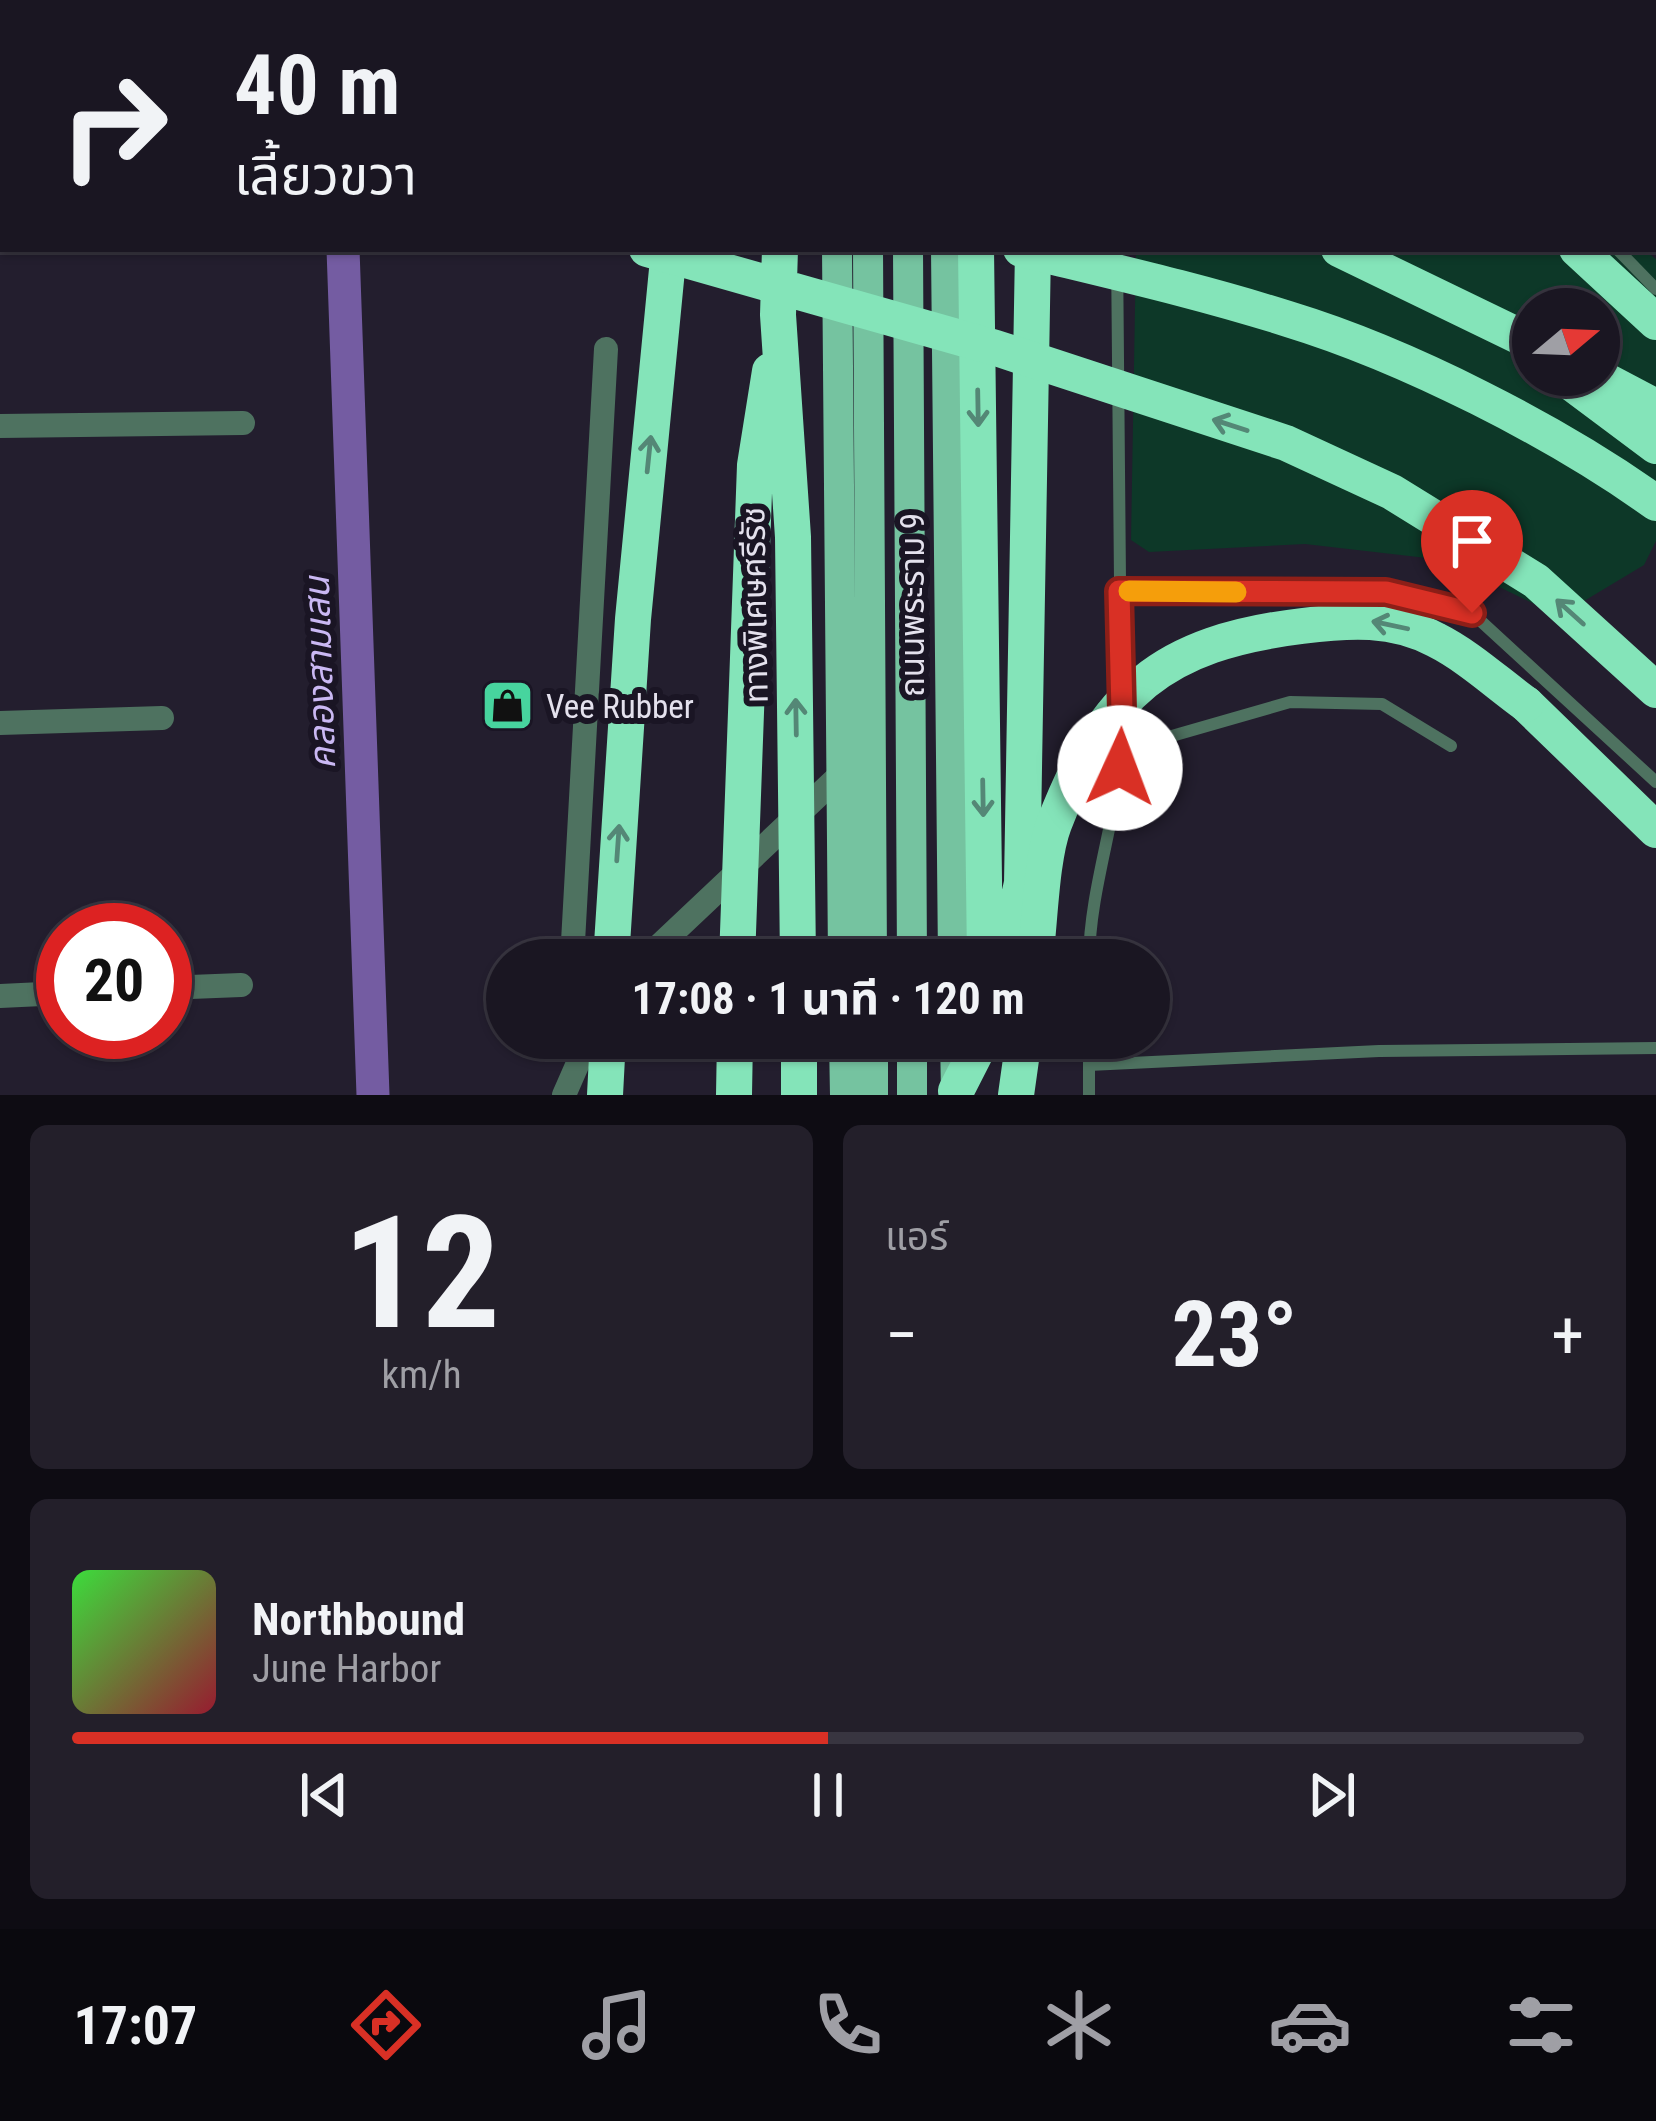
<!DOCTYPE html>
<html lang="th">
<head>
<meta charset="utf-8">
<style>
	body { margin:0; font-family:"Roboto Condensed","Noto Sans Thai",sans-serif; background:#231f2a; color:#f1f3f6; height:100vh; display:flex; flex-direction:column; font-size:45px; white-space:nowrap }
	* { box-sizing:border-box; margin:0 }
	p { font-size:39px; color:#9f9fa5 }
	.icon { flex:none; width:66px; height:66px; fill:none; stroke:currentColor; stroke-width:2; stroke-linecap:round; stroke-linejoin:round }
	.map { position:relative; height:1095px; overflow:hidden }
	.sheet { display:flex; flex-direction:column; gap:30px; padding:30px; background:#0e0c13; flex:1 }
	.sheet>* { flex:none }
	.banner { position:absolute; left:0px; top:0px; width:1656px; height:252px; box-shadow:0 3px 9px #0004,0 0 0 3px #383540; background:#1a1622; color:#f1f3f6; overflow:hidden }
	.needle { width:78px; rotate:71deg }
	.fabs { position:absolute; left:1512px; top:288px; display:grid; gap:24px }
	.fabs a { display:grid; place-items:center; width:108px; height:108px; border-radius:50%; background:#1a1622; box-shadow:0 3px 9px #0004,0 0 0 3px #383540; font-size:60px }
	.speed { position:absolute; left:36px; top:903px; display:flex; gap:24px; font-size:60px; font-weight:700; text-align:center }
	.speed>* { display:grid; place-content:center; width:156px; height:156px; border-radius:50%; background:#1a1622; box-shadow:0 3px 9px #0004,0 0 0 3px #383540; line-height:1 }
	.speed .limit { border:18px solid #d22; background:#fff; color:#111 }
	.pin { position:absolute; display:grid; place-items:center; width:102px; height:102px; color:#fff; margin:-123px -51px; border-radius:50% 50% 50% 0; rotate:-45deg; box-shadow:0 0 12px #0007 }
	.pin .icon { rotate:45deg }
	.me { position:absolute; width:132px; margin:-66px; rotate:2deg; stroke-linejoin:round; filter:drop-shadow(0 0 9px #0008) }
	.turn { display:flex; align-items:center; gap:42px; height:252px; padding:0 36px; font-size:54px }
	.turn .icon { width:156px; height:156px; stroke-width:2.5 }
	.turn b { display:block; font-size:84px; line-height:102px }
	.big { font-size:90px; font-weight:700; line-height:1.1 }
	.sheet .widget { flex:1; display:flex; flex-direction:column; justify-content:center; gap:18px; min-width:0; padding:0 42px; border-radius:18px; background:#231f2a }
	.sheet .dial { align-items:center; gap:0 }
	.dial b { font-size:156px; line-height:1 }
	.song { display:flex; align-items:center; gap:36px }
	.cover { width:144px; height:144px; border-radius:18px; background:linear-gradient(135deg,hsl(120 70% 55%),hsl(350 70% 35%)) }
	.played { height:12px; border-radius:6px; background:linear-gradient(90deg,#d93025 50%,#383540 50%) }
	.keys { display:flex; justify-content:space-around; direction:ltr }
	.heat { display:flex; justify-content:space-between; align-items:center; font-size:66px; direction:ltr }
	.sheet .tiles { flex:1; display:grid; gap:30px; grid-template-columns:1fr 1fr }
	.widget:last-child { grid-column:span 2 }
	.trip { position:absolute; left:486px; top:939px; width:684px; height:120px; border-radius:60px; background:#1a1622; box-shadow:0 3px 9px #0004,0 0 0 3px #383540; font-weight:700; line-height:120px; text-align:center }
	.tab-bar { display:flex; height:192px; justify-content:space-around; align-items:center; background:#0a090e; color:#9f9fa5 }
	.tab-bar .icon { width:84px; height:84px }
	.tab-bar .current { color:#d93025 }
	.tab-bar b { font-size:54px; color:#f1f3f6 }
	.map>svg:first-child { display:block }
	.green { fill:#0d3828; fill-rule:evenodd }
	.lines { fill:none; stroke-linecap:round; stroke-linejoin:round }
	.canal { stroke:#745ca2; stroke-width:33 }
	.lane { stroke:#4e7260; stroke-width:12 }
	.street { stroke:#4e7260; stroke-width:24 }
	.primary { stroke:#75c3a0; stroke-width:30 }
	.highway { stroke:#84e4b9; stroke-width:36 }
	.highway-bridge { stroke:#84e4b9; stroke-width:36 }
	.oneway { stroke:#548776 }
	.route-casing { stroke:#8d1f18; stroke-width:30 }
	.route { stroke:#d93025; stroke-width:21 }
	.slow { stroke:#f59e0b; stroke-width:21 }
	.labels { text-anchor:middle; stroke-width:12; stroke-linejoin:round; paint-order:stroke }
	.street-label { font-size:33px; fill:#e4e1ed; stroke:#1a1524 }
	.poi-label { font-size:33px; fill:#e4e1ed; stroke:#1a1524; text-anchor:start }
	.water-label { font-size:36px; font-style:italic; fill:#cab8f3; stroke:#1a1524 }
</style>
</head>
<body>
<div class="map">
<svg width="1656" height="1095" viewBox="0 0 1656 1095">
	<rect width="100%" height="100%" fill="#231e2e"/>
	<path class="green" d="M1136,249H1643L1656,259V541L1644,565L1559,616L1444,560L1305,544L1149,552L1131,540ZM1533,309H1599V375H1533Z"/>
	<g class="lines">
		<path class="canal" d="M343,249L373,1095"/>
		<path class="lane" d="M1150,0H1156
			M1193,0L1216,3
			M1117,249L1121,692
			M1617,249L1656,289
			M1119,591L1386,593L1472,613L1656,782
			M1123,750L1290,702L1382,704L1451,746
			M1089,960C1090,878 1125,800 1122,718
			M1089,1065L1379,1051L1656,1048
			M1089,1095V1038"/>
		<path class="street" d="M0,148H3
			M0,426L243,423
			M0,723L162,718
			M572,960L606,349
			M644,960L840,775
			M165,988L241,985
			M0,996L63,993
			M564,1095L589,1038"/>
		<path class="primary" d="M834,0V3
			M867,0V3
			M907,0V3
			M949,3L951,0
			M837,249L843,960
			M868,249L872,960
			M908,249L912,960
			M946,249L953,960
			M844,1038L845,1095
			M873,1038V1095
			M912,1038V1095
			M955,1038L956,1092"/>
		<path class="highway" d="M211,0L214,3
			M309,0L312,3
			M973,0V3
			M1106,0V3
			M690,3V0
			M784,3V0
			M1032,3V0L1048,3
			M976,249L985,960
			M1339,249L1533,343
			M1577,249L1656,322
			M1561,375L1656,446
			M1595,375L1656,407
			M1526,704L1656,830
			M611,960L633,619L669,249
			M1005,960L1022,883L1033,249
			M799,1038V1095
			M956,1091L983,1038
			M605,1095L608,1038
			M734,1095L735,1038
			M1016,1095L1024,1038"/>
		<path class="highway-bridge" d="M647,249L996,348L1286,443L1392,492L1536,581L1656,690
			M780,249L778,315L793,537L798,960
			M1021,249C1111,271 1200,291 1288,319C1406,355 1556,431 1656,503
			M737,960L755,465L770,371
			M1035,960C1040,922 1041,858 1054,824C1105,692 1162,643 1302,626C1349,620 1393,617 1436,640C1468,656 1497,683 1526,704"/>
	</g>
	<defs><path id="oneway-shaft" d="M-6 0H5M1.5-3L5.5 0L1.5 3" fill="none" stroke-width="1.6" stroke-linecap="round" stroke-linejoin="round" transform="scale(3)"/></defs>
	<g class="oneway">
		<use href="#oneway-shaft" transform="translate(978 408) rotate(89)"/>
		<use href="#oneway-shaft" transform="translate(1230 425) rotate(-162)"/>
		<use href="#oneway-shaft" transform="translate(649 454) rotate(-84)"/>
		<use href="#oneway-shaft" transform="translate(1570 612) rotate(-138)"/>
		<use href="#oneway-shaft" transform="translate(1390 625) rotate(-168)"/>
		<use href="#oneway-shaft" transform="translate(796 717) rotate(-91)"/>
		<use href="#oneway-shaft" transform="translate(983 798) rotate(89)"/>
		<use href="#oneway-shaft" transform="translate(618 843) rotate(-86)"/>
	</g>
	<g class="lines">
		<defs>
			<path id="route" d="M1120,768L1123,751L1119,591L1386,592L1472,613"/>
		</defs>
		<use href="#route" class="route-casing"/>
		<use href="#route" class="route"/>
		<path class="slow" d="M1129,591L1236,592"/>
	</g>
	<defs>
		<symbol id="shop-square" viewBox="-11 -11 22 22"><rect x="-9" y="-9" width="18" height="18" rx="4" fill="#47d49e" stroke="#1a1524"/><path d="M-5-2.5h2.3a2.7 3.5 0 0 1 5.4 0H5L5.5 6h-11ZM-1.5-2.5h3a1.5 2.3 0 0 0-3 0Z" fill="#111"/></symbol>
	</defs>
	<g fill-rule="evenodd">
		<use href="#shop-square" x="478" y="676" width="59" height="59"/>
	</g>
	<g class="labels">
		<g class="street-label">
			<text transform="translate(754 605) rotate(-91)" y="12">ทางพิเศษศรีรัช</text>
			<text transform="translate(912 605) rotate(-90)" y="12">ถนนพระราม 9</text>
		</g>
		<g class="poi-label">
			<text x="546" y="718">Vee Rubber</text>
		</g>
		<g class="water-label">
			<text transform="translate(319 673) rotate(-92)" y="13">คลองสามเสน</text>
		</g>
	</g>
</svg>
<div class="fabs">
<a><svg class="needle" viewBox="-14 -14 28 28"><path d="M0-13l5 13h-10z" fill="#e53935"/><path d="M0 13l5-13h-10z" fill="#9f9fa5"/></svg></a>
</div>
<div class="speed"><div class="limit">20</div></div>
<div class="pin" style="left:1472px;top:613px;background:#d93025"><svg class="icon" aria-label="arrive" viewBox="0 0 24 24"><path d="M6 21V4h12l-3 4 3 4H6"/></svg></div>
<svg class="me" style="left:1120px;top:768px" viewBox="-20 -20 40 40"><circle r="19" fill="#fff"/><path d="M0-13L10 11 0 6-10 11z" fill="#d93025"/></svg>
<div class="trip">17:08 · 1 นาที · 120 m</div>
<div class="banner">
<div class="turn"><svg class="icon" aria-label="right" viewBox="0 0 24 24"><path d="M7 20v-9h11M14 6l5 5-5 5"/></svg><div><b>40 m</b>เลี้ยวขวา</div></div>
</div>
</div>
<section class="sheet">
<div class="tiles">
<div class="widget dial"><b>12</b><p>km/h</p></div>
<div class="widget"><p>แอร์</p>
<div class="heat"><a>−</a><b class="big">23°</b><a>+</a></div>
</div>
<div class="widget">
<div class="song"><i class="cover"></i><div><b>Northbound</b><p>June Harbor</p></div></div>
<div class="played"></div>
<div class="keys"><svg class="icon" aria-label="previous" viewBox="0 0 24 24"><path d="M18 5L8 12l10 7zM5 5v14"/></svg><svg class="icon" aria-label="pause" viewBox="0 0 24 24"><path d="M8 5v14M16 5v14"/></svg><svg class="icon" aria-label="next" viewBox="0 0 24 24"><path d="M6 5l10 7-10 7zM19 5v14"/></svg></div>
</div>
</div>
</section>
<nav class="tab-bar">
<b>17:07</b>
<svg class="icon current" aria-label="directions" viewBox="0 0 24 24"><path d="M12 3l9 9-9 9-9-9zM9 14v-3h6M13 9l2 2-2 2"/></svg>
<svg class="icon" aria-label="music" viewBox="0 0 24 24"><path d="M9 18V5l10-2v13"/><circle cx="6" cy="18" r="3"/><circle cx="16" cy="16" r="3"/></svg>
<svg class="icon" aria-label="phone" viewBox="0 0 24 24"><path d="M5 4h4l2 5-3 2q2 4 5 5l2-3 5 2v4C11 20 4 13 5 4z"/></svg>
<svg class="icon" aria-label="climate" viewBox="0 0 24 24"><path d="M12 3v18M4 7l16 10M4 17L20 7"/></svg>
<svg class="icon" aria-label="car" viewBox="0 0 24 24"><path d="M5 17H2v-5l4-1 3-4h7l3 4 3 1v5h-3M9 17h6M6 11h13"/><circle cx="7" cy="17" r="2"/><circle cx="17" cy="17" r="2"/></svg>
<svg class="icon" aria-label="filters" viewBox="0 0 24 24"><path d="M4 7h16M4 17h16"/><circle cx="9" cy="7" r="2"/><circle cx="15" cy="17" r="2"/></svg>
</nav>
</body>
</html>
